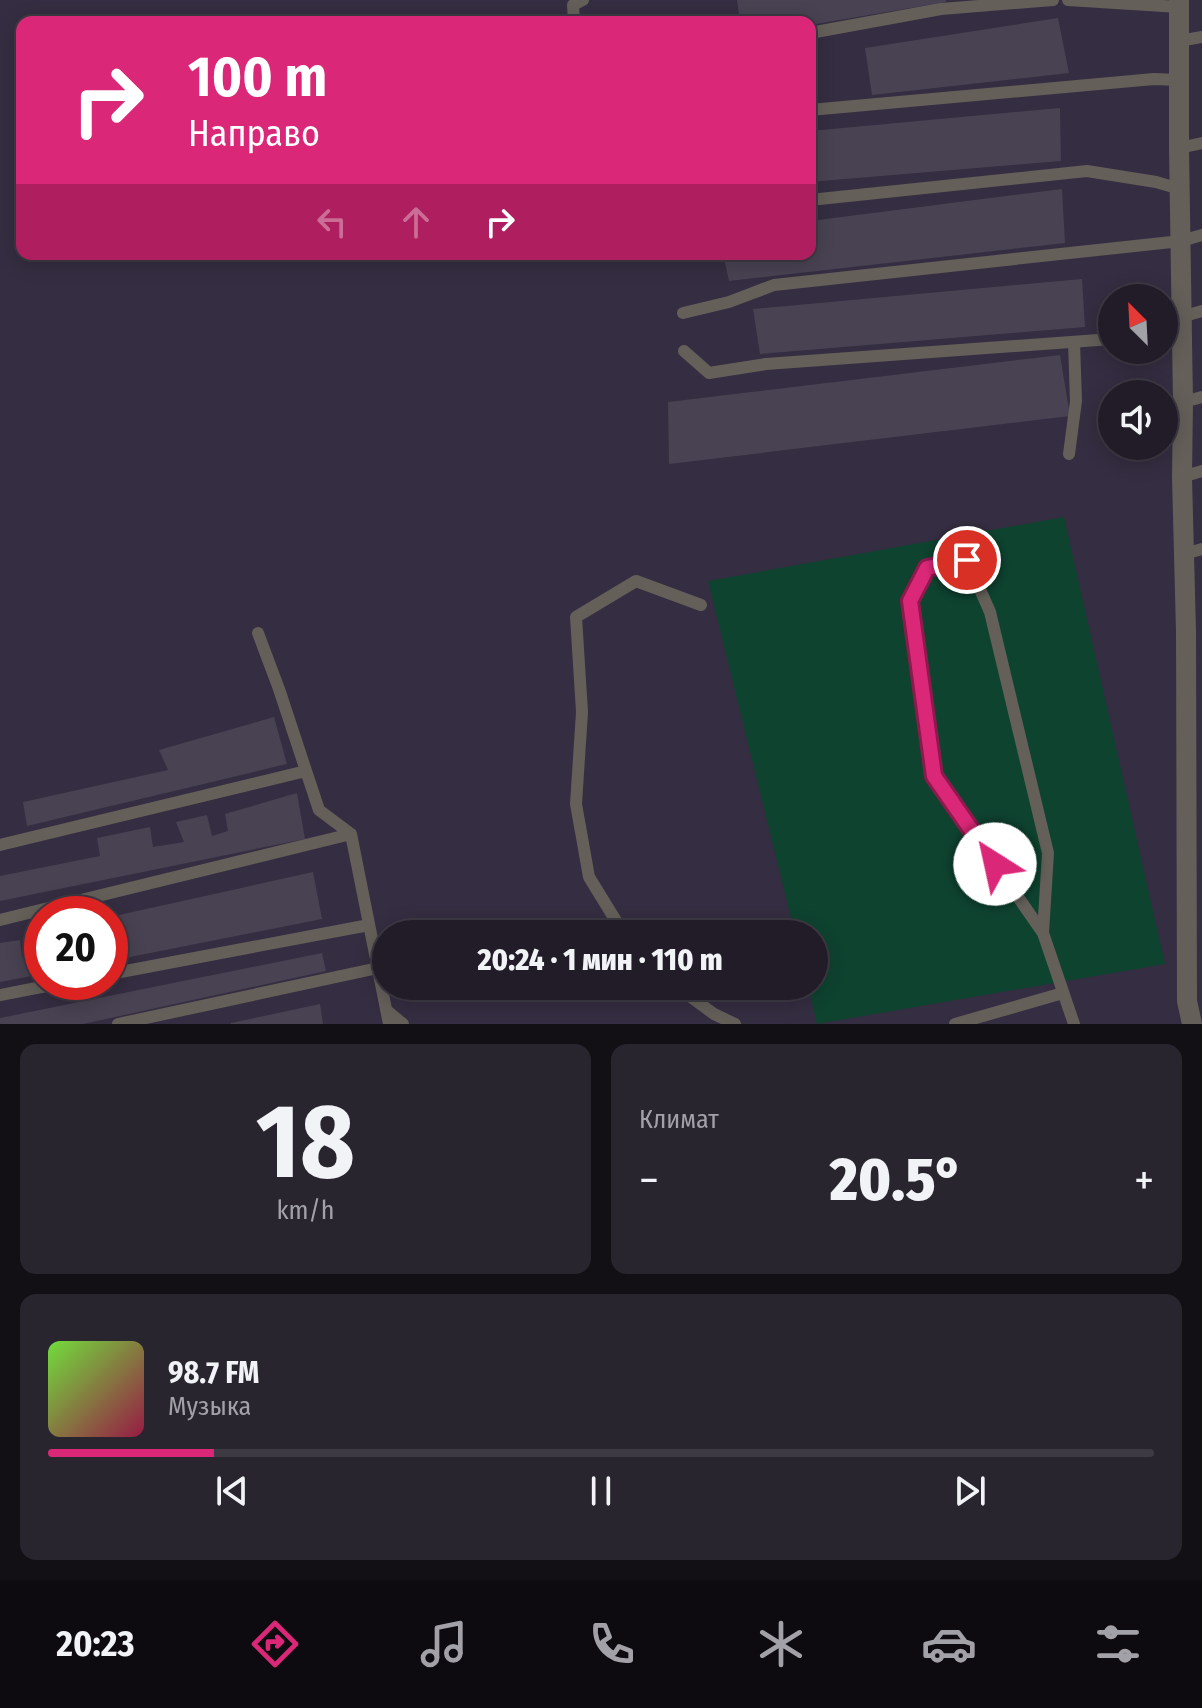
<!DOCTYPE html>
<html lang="ru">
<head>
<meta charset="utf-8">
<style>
	body { margin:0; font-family:"Fira Sans Condensed",sans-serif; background:#29252f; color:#f1f3f6; height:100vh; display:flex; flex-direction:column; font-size:30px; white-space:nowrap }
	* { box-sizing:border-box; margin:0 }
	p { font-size:26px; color:#a2a1a7 }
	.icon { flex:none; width:44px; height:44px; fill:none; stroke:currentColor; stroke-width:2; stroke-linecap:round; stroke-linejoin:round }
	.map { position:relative; height:1024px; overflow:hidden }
	.details { display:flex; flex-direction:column; gap:20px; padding:20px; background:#120f15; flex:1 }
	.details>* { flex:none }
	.top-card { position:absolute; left:16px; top:16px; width:800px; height:244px; border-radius:16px; box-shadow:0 4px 20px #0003,0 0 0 2px #3e3a44; background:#db2777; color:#fff; overflow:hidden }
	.needle { width:52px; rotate:336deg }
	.fabs { position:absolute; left:1098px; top:284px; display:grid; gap:16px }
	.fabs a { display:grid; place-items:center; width:80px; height:80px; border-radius:50%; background:#211c27; box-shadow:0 4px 20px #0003,0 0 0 2px #3e3a44; font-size:40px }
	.speed { position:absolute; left:24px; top:896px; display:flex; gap:16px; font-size:40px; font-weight:700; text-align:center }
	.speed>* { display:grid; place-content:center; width:104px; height:104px; border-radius:50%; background:#211c27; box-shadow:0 4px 20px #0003,0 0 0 2px #3e3a44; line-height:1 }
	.speed .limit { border:12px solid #d22; background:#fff; color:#111 }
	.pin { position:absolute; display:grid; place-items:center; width:68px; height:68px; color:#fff; margin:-34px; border:4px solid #fff; border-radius:50%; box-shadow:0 2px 8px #0007 }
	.me { position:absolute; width:88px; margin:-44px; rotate:325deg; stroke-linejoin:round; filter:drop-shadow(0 0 6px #0008) }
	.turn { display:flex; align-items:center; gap:28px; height:168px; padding:0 40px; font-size:36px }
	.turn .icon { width:104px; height:104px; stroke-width:2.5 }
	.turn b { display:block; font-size:56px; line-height:68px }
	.lanes { display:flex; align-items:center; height:76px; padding:0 40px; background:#0003; justify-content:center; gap:40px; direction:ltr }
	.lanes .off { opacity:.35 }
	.big { font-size:60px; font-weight:800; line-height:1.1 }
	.details .card { flex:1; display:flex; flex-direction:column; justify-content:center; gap:12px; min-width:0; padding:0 28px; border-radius:16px; background:#29252f }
	.details .dial { align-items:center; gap:0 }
	.dial b { font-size:104px; line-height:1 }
	.song { display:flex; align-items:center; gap:24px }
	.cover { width:96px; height:96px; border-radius:12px; background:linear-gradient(135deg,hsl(100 70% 55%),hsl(340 70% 35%)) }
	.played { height:8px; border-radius:4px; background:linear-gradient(90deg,#db2777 15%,#3e3a44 15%) }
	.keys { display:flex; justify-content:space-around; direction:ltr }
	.heat { display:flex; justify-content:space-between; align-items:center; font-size:44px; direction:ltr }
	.details .tiles { flex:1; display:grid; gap:20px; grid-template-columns:1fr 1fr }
	.card:last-child { grid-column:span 2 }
	.trip { position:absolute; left:372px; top:920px; width:456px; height:80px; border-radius:40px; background:#211c27; box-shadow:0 4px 20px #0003,0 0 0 2px #3e3a44; font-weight:800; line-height:80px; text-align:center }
	.dock { display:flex; height:128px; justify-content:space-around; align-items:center; background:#0d0b10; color:#a2a1a7 }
	.dock .icon { width:56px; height:56px }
	.dock .active { color:#db2777 }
	.dock b { font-size:36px; color:#f1f3f6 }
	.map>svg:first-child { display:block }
	.built { fill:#352d41; fill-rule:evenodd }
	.green { fill:#0e4330 }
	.building { fill:#484252 }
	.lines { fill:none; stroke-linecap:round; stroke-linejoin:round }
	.service { stroke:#645f59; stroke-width:12 }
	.minor { stroke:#645f59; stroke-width:20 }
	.route-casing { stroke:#8e194d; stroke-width:20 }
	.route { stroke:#db2777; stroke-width:14 }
</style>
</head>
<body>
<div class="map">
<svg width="1202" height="1024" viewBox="0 0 1202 1024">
	<rect width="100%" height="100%" fill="#2c2634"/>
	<path class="built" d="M0,0H1202V1024H0ZM22,22H810V254H22ZM1112,298H1164V350H1112ZM1112,394H1164V446H1112ZM42,914H110V982H42ZM386,934H814V986H386Z"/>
	<path class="green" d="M1064,517L1165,964L817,1024L808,986H814V934H795L708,581Z"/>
	<path class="building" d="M737,0H946V2L810,25V22H740Z
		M1058,18L1069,73L872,95L865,48Z
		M1060,108L1061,161L810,182V131Z
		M1062,189L1065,243L729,281L723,254H810V221Z
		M1082,279L1085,327L760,354L753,309Z
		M1060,355L1070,416L669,464L668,402Z
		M274,717L287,764L27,826L23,802L168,770L159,750Z
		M297,793L305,839L0,901V876L100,856L97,838L150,827L153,847L184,842L176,822L207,815L212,836L228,831L225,814Z
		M313,872L322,919L110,961V917Z
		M20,940L22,957L42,955V974L0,982V943Z
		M322,953L326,971L83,1024H0V1018Z
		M320,1004L323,1024H231V1023Z"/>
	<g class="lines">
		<path class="service" d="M1068,0L1179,7
			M574,22L573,5L583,0
			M810,33L941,9L1053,0
			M1179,41L1202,37
			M810,110L1154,79L1179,80
			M1179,148L1202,143
			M810,200L1087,171L1156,182L1180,189
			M683,313L729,302L774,285L1181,241L1202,235
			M1181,317L1202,311
			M1164,340L1181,342
			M684,351L709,373L766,364L1112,339
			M1183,402L1202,397
			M1069,454L1076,401L1074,342
			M1182,477L1202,471
			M1184,554L1202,549
			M258,633L279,689L319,810L351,834L389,1024
			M0,845L306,771
			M0,920L351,834
			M1043,933L1048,853L990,612L967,560L927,568L910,601L934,776L1043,933L1074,1024
			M624,934L589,877L576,804L582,712L576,617L636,581L701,605
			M110,974L369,925
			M676,986L714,1014L735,1024
			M0,995L67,982
			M386,1010L403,1024
			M118,1024L378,968
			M955,1024L1063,993"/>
		<path class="minor" d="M1179,0V148L1183,402L1182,477L1186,631L1187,1001L1192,1024"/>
	</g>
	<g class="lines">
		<defs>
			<path id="route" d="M967,560L927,568L910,601L934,776L995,864"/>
		</defs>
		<use href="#route" class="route-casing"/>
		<use href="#route" class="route"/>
	</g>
</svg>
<div class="fabs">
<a><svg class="needle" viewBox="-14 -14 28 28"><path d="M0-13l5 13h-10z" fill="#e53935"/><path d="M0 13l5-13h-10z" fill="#a2a1a7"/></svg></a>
<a><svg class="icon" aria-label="sound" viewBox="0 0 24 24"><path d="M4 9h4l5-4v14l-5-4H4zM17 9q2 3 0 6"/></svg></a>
</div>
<div class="speed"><div class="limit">20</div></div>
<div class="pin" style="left:967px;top:560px;background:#d93025"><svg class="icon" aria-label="arrive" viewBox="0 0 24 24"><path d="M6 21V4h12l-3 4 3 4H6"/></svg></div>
<svg class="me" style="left:995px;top:864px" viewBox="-20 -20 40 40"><circle r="19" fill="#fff"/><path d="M0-13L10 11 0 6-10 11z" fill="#db2777"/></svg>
<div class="trip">20:24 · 1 мин · 110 m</div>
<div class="top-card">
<div class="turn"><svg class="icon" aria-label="right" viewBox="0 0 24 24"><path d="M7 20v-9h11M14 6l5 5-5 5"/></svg><div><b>100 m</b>Направо</div></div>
<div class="lanes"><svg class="icon off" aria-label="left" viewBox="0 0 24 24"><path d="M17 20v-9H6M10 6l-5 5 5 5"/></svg><svg class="icon off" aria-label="ahead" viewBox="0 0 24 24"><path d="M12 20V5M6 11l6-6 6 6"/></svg><svg class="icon" aria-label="right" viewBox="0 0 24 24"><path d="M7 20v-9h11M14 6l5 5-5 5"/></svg></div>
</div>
</div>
<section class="details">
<div class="tiles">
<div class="card dial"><b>18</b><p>km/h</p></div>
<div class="card"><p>Климат</p>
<div class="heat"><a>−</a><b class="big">20.5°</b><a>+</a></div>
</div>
<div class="card">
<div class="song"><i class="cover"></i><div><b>98.7 FM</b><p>Музыка</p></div></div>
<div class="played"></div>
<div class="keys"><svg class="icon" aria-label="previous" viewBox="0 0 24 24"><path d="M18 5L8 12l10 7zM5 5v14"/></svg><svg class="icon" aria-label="pause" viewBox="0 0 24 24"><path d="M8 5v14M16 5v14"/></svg><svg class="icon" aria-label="next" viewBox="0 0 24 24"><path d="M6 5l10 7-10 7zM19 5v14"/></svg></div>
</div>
</div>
</section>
<nav class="dock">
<b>20:23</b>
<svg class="icon active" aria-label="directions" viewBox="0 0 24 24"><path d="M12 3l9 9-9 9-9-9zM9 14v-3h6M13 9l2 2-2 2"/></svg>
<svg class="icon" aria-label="music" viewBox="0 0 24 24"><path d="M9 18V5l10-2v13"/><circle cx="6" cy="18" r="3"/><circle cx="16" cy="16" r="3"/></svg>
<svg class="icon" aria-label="phone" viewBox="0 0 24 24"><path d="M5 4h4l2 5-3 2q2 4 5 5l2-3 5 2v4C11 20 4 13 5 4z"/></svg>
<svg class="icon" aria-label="climate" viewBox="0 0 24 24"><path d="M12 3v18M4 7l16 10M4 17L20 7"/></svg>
<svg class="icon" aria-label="car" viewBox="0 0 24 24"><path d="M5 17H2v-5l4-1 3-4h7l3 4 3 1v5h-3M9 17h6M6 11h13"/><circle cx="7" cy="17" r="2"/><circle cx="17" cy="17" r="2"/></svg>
<svg class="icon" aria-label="filters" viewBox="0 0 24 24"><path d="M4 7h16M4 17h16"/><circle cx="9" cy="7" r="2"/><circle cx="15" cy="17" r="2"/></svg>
</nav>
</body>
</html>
